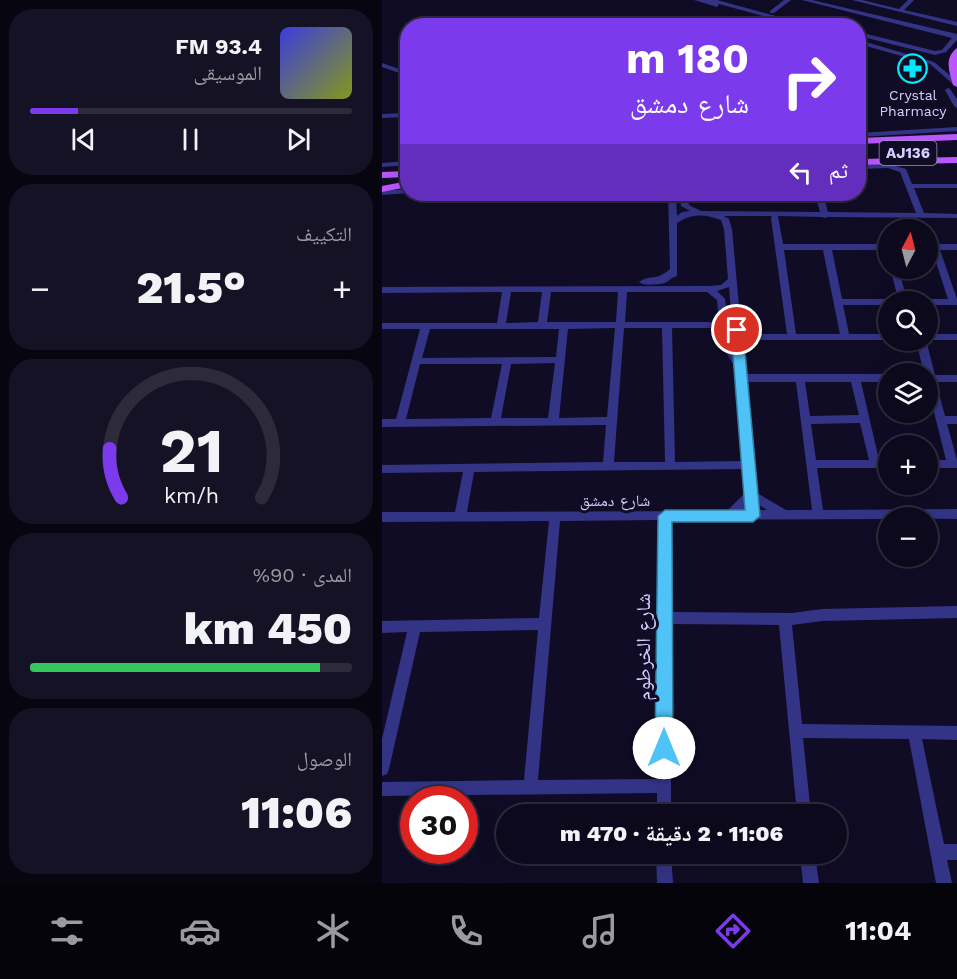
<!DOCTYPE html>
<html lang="ar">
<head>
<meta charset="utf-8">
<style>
	body { margin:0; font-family:"Work Sans","Noto Naskh Arabic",sans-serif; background:#151225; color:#f1f3f6; direction:rtl; height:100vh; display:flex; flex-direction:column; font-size:22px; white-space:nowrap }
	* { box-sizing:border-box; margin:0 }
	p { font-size:20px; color:#9a9aa3 }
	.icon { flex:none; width:33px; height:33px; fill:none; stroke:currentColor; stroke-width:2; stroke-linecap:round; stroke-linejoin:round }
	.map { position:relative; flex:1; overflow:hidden; direction:ltr }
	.side { display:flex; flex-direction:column; gap:9px; padding:9px; background:#07050f; width:382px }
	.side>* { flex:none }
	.guide { position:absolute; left:18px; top:18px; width:466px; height:183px; border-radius:24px; box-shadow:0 6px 24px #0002,0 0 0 2px #2c2a3b; direction:rtl; background:#7c3aed; color:#fff; overflow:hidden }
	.needle { width:39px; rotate:7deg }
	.buttons { position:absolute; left:496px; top:219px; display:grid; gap:12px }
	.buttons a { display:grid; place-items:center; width:60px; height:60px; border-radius:50%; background:#0c091c; box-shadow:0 6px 24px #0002,0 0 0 2px #2c2a3b; font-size:30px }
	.speed { position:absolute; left:18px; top:786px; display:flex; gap:12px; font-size:30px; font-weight:700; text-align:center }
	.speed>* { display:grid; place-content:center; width:78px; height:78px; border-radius:50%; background:#0c091c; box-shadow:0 6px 24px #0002,0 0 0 2px #2c2a3b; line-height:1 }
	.speed .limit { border:9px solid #d22; background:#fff; color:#111 }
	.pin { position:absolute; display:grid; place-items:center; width:51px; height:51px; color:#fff; margin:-26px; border:3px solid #fff; border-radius:50%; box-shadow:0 2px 6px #0007 }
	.me { position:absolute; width:66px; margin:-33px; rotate:0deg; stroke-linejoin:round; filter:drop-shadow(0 0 4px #0008) }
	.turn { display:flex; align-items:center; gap:21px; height:126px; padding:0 18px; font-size:27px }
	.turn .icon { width:78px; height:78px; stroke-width:2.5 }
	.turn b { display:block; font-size:42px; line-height:51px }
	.then { display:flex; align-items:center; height:57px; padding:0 18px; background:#0003; gap:12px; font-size:22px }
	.big { font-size:45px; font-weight:800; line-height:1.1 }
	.side .tile { flex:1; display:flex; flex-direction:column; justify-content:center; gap:9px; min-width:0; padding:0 21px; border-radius:24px; background:#151225 }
	.side .dial { align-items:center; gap:0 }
	.dial svg { height:156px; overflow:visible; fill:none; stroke:#2c2a3b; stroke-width:7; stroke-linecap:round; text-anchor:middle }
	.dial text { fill:#f1f3f6; stroke:none }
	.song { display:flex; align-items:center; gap:18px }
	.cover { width:72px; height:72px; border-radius:9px; background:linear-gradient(135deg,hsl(240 70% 55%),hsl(70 70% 35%)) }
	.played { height:6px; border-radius:3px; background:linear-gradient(90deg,#7c3aed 15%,#2c2a3b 15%) }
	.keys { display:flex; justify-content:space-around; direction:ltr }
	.heat { display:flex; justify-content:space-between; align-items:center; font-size:33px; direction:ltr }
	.charge { height:9px; border-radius:4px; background:linear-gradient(90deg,#34c759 90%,#2c2a3b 0) }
	.trip { position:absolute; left:114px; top:804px; width:351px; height:60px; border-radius:30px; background:#0c091c; box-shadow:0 6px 24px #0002,0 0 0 2px #2c2a3b; font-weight:800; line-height:60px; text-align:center; direction:rtl }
	.dock { display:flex; height:96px; justify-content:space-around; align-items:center; background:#05040b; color:#9a9aa3 }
	.dock .icon { width:42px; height:42px }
	.dock .selected { color:#7c3aed }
	.dock b { font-size:27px; color:#f1f3f6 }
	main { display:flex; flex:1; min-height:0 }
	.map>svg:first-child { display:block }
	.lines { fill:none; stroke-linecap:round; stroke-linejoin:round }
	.minor { fill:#343487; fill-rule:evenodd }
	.major { fill:#bb57ff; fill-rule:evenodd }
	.route { fill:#4fc3f7; stroke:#337fa1; stroke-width:1.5 }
	.labels { text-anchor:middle; stroke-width:6; stroke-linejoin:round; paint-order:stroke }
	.far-poi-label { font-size:14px; fill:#d4d0ff; stroke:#100c25 }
	.shield { fill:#100c25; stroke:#9995be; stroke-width:1.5 }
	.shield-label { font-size:15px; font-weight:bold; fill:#d4d0ff }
	.street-label { font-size:16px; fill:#d4d0ff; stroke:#100c25 }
	.near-street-label { font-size:20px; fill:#d4d0ff; stroke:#100c25 }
</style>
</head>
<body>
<main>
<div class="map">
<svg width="575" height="883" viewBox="0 0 575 883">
	<rect width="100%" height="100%" fill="#100c25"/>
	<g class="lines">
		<path class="minor" d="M312,0H335L430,26H418L337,4L335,7Z
			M402,0H409L392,13H388V11Z
			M420,0H430L575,34V40L564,52L553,55L477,36V32L553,51L560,50L570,38Z
			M470,0H480L517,9L526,0H532L522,10L575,22V26Z
			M420,18L445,25L446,26H434L418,21L417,20Z
			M477,40L552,62L575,81V86L572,85L548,64L477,44Z
			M0,63L26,72V76L0,67Z
			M566,88L568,89L575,99V108L572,106L563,90Z
			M26,113V117L0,118V114Z
			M575,127V131L477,137V133Z
			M26,161V165L0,167V163Z
			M507,164L524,169L530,184H575V188H532L542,213L575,214V218L446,217L443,218L440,217L396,216L401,244H507V250H450L460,299H507L511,302H507V305H461L467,334H507V340H371L360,336L364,374H507V382H479L497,460H507V468H435L441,510L575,509V519L507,518V519L289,520V612L410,613L440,609L575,606V618L440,621L410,625L420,724L575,726V740L540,739L562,844H575V860H565L570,883H554L527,739L421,738L429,814H415L397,625L289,624V814H275V793L0,796V782L142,780L156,630L38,632L7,769L5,774L0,776V739L25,632L0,633V621L157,618L167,521L0,522V512H73L81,472L0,473V465L221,462L224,425L0,427V419H14L38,329H0V323H115L120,292L0,293V287L327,286L339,285L346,279L342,229L339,220C323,214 310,213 295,223V276C289,277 288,281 282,283C274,285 262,286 257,282C268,274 273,282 288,269L286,194H294L295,216L300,212L308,211L299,206L297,194H305L307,205L319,211L438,212L433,194H441L446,212L534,213L518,172L506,168L477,169V165ZM342,216H390L389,218L405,334H372L359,328L350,229L347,219ZM402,250H441L458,334H414ZM347,287L352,349L349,344L343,299L335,291ZM129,292H160L156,322L124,323ZM169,292H236L234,322H165ZM245,292H325L335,300L337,322H243ZM233,328L225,417L177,418L186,329ZM242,328H280L283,462H232ZM290,328H338L339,344L353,367L361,461L293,462ZM48,329H177L174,357L40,358ZM173,363L166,418H119L129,364ZM38,364H120L109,418L24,419ZM364,382H414L430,510H404L375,493ZM423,382H469L477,415L428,416ZM478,423L487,460H434L429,424ZM362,469L363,493L345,511L85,512L92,472ZM376,504L385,510H376ZM277,520L275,779L156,780L178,521Z
			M26,189V193L0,195V191Z
			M546,244H575V250H558L575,299V305H546V302H542L546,299H566L550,250H546Z
			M508,268H516L526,302H517Z
			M546,334H575V340H546Z
			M534,340H544L553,375H575V382H554L563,416H575V424H565L575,460V468H546V460H564L546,388V374H542Z
			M274,854H289L291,883H275Z
			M418,854H433L437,883H421Z"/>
		<path class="major" d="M575,48V87L571,85C567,71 562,58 575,48Z
			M575,134V140L477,144V138Z
			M575,157V163L477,165V159Z
			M26,171V177L0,178V172Z
			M26,181V187L0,192V186Z"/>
	</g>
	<path class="route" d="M355,326L361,330L378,516L371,522H290L291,748L289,754L282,757L276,754L273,748L276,516L283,510H363L349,330Z"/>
	<defs>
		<symbol id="pharmacy-ring" viewBox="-11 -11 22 22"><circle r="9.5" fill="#100c25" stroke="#00eafb" stroke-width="1.5"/><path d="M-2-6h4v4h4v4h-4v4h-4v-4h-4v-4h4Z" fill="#00eafb"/></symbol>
	</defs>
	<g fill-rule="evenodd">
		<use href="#pharmacy-ring" x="514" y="52" width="33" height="33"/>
	</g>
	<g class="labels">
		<g class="far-poi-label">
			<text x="531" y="100">Crystal<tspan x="531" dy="16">Pharmacy</tspan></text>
		</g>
		<rect class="shield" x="497.5" y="141" width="57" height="24" rx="4.5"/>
		<g class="shield-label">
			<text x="526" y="158">AJ136</text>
		</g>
		<g class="street-label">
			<text x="233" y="506">شارع دمشق</text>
		</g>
		<g class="near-street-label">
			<text transform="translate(261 647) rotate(-90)" y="7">شارع الخرطوم</text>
		</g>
	</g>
</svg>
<div class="buttons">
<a><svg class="needle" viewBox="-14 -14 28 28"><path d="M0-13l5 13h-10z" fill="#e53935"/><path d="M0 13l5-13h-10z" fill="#9a9aa3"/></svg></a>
<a><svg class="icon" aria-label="search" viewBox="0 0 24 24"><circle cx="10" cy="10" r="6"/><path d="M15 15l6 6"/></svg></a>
<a><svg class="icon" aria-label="layers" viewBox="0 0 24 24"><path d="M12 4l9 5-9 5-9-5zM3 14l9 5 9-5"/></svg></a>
<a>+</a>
<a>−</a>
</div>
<div class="speed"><div class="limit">30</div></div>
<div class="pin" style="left:355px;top:330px;background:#d93025"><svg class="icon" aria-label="arrive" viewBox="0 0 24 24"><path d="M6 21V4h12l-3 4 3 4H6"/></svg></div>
<svg class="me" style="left:282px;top:748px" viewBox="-20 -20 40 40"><circle r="19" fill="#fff"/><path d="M0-13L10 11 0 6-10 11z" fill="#4fc3f7"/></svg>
<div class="trip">11:06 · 2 دقيقة · 470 m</div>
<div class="guide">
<div class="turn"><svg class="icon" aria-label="right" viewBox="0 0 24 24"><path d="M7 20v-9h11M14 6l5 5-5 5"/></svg><div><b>180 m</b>شارع دمشق</div></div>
<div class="then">ثم<svg class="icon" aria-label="left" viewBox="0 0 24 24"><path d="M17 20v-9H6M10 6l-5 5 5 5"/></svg></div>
</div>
</div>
<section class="side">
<div class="tile">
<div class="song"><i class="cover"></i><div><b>93.4 FM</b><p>الموسيقى</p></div></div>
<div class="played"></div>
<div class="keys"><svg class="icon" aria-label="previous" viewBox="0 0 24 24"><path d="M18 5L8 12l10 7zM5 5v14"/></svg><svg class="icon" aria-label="pause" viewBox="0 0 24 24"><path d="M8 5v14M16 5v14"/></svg><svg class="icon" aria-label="next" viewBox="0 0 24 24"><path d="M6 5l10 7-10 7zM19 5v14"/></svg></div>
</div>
<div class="tile"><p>التكييف</p>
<div class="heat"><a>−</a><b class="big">21.5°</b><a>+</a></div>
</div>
<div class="tile dial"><svg viewBox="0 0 100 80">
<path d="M14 69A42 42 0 1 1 86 69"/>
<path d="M14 69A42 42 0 0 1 8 44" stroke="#7c3aed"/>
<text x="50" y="56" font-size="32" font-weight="700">21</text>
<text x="50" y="72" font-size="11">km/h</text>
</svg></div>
<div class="tile"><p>المدى · 90%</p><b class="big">450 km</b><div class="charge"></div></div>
<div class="tile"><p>الوصول</p><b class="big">11:06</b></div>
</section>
</main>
<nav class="dock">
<b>11:04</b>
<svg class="icon selected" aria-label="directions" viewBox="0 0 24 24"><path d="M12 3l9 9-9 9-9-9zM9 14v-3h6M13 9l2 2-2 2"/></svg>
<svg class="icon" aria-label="music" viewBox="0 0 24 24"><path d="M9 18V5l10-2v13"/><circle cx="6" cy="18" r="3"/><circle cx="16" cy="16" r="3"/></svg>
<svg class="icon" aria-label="phone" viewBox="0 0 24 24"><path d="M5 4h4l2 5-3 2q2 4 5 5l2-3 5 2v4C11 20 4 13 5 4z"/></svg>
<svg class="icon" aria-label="climate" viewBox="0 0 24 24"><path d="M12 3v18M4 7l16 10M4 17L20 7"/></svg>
<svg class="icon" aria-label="car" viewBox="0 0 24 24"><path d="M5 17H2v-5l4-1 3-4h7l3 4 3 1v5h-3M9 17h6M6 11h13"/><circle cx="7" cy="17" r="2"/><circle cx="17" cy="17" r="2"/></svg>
<svg class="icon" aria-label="filters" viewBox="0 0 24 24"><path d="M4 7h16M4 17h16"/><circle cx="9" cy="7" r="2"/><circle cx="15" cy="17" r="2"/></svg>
</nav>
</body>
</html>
